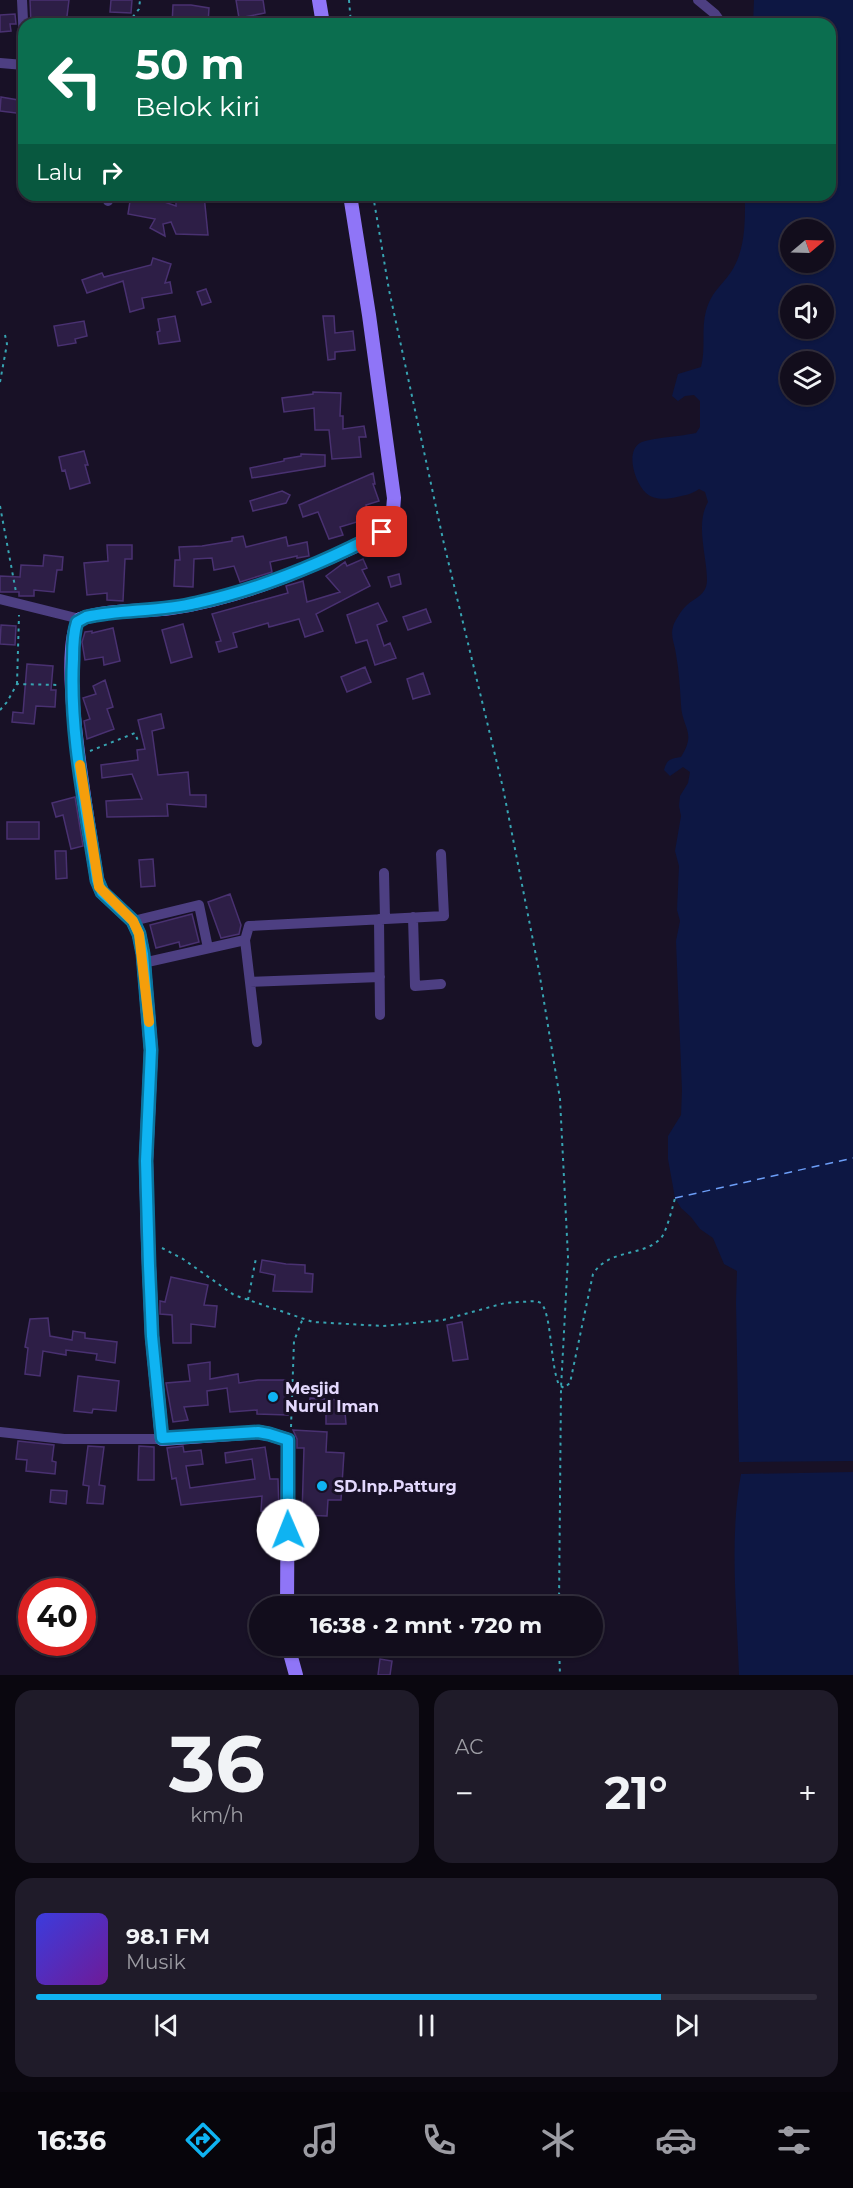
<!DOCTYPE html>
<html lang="id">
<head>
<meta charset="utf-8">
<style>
	body { margin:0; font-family:Montserrat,sans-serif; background:#1f1b29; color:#f1f3f6; height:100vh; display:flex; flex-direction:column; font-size:22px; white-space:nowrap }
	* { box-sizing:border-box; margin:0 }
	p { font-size:20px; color:#9c9ca3 }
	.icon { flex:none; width:33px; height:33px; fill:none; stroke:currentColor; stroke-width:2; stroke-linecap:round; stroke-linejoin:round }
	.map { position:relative; height:1675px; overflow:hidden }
	.sheet { display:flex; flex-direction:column; gap:15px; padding:15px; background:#0a070f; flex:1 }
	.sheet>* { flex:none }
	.top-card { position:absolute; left:18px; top:18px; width:818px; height:183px; border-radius:18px; box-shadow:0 2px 4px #0004,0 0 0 2px #312d3b; background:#0b6e4f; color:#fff; overflow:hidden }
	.needle { width:39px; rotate:71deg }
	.fabs { position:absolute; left:780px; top:219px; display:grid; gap:12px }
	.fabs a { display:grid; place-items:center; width:54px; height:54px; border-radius:50%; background:#120d1c; box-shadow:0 2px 4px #0004,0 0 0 2px #312d3b; font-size:30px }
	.speed { position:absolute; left:18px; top:1578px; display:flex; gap:12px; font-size:30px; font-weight:700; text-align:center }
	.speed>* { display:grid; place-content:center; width:78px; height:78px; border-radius:50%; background:#120d1c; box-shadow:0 2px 4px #0004,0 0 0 2px #312d3b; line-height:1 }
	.speed .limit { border:9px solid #d22; background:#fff; color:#111 }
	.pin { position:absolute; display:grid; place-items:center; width:51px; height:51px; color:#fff; margin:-26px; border-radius:12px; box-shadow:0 3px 9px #0006 }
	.me { position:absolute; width:66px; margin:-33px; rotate:359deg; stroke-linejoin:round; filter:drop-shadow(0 0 4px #0008) }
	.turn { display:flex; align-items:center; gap:21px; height:126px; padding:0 18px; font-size:27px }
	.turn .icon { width:78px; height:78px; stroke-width:2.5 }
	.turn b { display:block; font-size:42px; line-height:51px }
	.then { display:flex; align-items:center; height:57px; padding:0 18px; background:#0003; gap:12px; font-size:22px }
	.big { font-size:45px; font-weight:700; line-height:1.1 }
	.sheet .card { flex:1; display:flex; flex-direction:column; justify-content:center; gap:9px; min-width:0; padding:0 21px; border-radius:18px; background:#1f1b29 }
	.sheet .dial { align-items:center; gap:0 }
	.dial b { font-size:78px; line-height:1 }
	.song { display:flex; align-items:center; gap:18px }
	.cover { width:72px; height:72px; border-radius:9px; background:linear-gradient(135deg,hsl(240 70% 55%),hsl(280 70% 35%)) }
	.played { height:6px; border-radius:3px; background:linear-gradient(90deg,#0fb3f2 80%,#312d3b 80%) }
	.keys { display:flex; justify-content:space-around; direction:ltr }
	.heat { display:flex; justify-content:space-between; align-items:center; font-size:33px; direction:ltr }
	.sheet .tiles { flex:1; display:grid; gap:15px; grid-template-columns:1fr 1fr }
	.card:last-child { grid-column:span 2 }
	.trip { position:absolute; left:249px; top:1596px; width:354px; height:60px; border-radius:30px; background:#120d1c; box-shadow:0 2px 4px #0004,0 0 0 2px #312d3b; font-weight:700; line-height:60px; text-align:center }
	.dock { display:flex; height:96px; justify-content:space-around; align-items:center; background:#07050b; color:#9c9ca3 }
	.dock .icon { width:42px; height:42px }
	.dock .current { color:#0fb3f2 }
	.dock b { font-size:27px; color:#f1f3f6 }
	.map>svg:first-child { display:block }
	.water { fill:#0d1743; fill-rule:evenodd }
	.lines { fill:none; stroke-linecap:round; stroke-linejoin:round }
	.ferry { stroke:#6c9ef7; stroke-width:1.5; stroke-dasharray:8 6; stroke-linecap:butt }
	.building { fill:#2d1e46; stroke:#493171; stroke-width:1.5 }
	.path { stroke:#37a4b2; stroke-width:2; stroke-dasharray:3 4.5; stroke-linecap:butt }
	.street { stroke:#4d3f82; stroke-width:10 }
	.secondary { stroke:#8f75f7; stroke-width:14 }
	.route-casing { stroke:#0a749d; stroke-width:15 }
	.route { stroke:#0fb3f2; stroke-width:10 }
	.slow { stroke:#f59e0b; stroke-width:10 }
	.poi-dot { fill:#0fb3f2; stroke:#181126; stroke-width:2 }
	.labels { text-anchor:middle; stroke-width:6; stroke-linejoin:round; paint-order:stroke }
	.poi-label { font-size:16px; font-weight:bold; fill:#e3d8fd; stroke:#181126; text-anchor:start }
</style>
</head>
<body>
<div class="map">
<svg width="853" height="1675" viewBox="0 0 853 1675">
	<rect width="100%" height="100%" fill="#181126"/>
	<path class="water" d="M754,0H853V1461L739,1462L736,1302L737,1271L724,1264L713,1238L700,1229L691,1217L681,1208L675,1198L668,1159V1136L681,1115L682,1091L676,941L680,921L677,910L679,866L675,851L681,816L679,806L680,796L688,783L690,772L683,767L670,776L664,770C667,759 670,759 681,757C697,732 682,728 681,705C680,688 679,671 676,654C675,645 670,636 673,627C674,622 681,611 685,607C693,598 707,596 707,580C707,556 695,524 708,502L705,492L699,489C692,494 686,495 677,497C667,499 655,501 646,493C635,483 625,452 640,443C649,438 684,436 696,433L700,427V401L694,395L685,396L678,401L672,396L678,374L701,367C706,348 701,329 706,311C712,291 720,288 731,272C746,249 745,221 745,195H830V24H753ZM790,230H824V262H790ZM790,296H824V328H790ZM790,362H824V394H790Z
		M853,1472V1675H739C737,1609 729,1539 741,1474Z"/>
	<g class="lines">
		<path class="ferry" d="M675,1198L853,1158"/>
	</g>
	<path class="building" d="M30,0H69L66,24H31Z
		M111,0H132L131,13L110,12Z
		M236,0H263L265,13L239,18Z
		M173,5H191L209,8L208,24H172Z
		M15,14L16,24H10L11,31L0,32V15Z
		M1,97L24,101V114L0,111Z
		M131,195L150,197L176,206V197L204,195L208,235L176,234L171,222L163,224L165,236L150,228L155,219L128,214Z
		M153,258L171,264L165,283L170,282L172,293L142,298L144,308L130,312L123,281L87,293L82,280L102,273L104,277L151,265Z
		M206,289L211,302L202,305L197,292Z
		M175,316L180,341L159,344L157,332L160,331L158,319Z
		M323,316H334L335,333L353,331L355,350L335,352V359L328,360Z
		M84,321L87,336L75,339L76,343L58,346L54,326Z
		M313,392L341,393L340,416H343V429L364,426L366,437H359L361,457L332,459L329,430H315L314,408L284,412L282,398L313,394Z
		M84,451L88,465H85L90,483L70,489L65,470L62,471L59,457Z
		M301,454L325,455V466L252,478L250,468L284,461V459L301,456Z
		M373,473L375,484H373L379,501L366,505L370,518L340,527L343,535L329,539L318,512L303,517L299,505Z
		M282,491L290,495L286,503L253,511L250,501Z
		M243,536L246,547L286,537L288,546L307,542L309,556L297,558V556L270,562L272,572L240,582L234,566L214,570L212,558L194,559L193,587L174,586L175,560H180L179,547L202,546L232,541V538Z
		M107,545H132V559H125L123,601L107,600V593L87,595L84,563L108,561Z
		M44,555L63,557L62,570H57L54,592L34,590V596H19V592H0V576L20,577L21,565L43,566Z
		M363,559L367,568L362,570L370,586L316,614L323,631L305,637L299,619L269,627L268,623L233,633L237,647L219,652L216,642L221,641L212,614L288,593L286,586L303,581L307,602L340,592L326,576L345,562L347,566Z
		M399,574L401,584L391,587L388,577Z
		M378,603L387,621L377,625L384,646L390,643L396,658L375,665L367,640L356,643L347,615Z
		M426,609L431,622L408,630L403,617Z
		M183,624L192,657L171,663L162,630Z
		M1,625L16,626L15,645L0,644Z
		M113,628L120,661L104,665L103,657L85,660L82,642L85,632L92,631V633Z
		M27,664L53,666L51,690H56L55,707L36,706L34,724L12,722L13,712L23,713Z
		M365,667L371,682L347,692L341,677Z
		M423,673L430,694L413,699L407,679Z
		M105,680L113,707L107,709L114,729L87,739L84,721L90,719L83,698L96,694L93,686Z
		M161,714L164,728L152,731L158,775L188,772L190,795H206V807L167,804L168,816L107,817L106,801L142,799L132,774L102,778L101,765L138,760L137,750L145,749L138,720Z
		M75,797L83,846L71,849L63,815L56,817L52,803Z
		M7,822H39V839H7Z
		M55,851H66L67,878L56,879Z
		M153,859L155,886L141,887L139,860Z
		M230,894L241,925L239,934L221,938L208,902Z
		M192,914L199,942L180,947L179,942L156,948L150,925Z
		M262,1260L286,1264L305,1265V1273L313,1274L312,1292L273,1291L275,1275L260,1272Z
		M171,1277L208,1285L204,1305L217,1306L215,1327L191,1324V1343H173L172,1315L160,1314V1301L165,1302Z
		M48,1318L50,1336L72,1340L73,1331L85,1333V1338L117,1342L115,1363L96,1360L97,1354L66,1350V1355L43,1351L40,1376L25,1374L28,1348L25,1347L30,1319Z
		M462,1322L468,1359L453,1361L447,1325Z
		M210,1362V1379L238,1374L239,1383L258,1380H288V1415L257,1414V1410L230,1412L227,1388L207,1391L208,1405L184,1407L188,1420L173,1422L166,1383L190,1381L188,1365Z
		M78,1376L119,1381L116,1411L93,1409L92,1413L74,1411Z
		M310,1398L340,1400L339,1412H345L346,1424H326V1410L309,1409Z
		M293,1430L327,1432L326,1452L344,1453L341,1500H328L327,1516L302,1515L304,1448H297V1439Z
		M18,1441L54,1445L52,1461L56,1462L55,1474L26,1471L27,1460L16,1459Z
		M88,1446L104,1447L99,1485L105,1486L103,1504L87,1503L89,1486L83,1485Z
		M139,1446L154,1447V1480H138Z
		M183,1446L184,1452L201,1450L203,1464L186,1466L190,1488L255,1479L252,1459L226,1463L225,1453L265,1447L270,1479H278L279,1513L261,1511L262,1496L181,1505L176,1478L172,1479L167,1448Z
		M51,1490L67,1491L66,1504L50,1502Z
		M364,1646H381V1656H363Z
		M380,1659L392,1661L390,1675H378Z"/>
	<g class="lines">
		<path class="path" d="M349,0L351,24
			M128,23L139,9L140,0
			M373,195L389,290L444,544L503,788L539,971L560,1099L568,1257L561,1388L559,1606
			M0,382L7,344L5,335
			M0,506L16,592
			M17,684L19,615
			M0,710L7,702L17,684L59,685
			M90,751L135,733L138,741
			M162,1248L183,1259L234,1295L313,1322L383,1326L443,1320L505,1303L536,1301L541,1303C552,1315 550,1364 559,1385L564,1388L570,1383L593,1274C609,1248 644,1257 661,1238C666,1233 673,1206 675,1198
			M248,1300L256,1258
			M291,1427L294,1341L303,1318
			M559,1646L560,1675"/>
		<path class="street" d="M22,0L24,41
			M698,0L715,14L722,24
			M0,63L24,65
			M108,201V195
			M0,599L80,619
			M384,873L385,919
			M413,917L415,986L441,984
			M379,919L380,1015
			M133,921L199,905L208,948
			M245,940L257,1042
			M143,963L245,940L249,926L444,916L441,854
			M250,982L380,977
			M0,1432L64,1439H162"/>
		<path class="secondary" d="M319,0L323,24
			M287,1606L288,1440L269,1434L258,1432L162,1439L152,1336L148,1243L146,1161L151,1050L143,954L139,934L133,921L102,892L97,880C91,836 55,648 80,619C109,609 142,612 171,608C233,599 293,575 349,549C363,542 382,536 392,523L394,498L369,315L350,195
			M288,1646L296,1675"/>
	</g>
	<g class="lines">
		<defs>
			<path id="route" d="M288,1530V1440L269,1434L258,1432L162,1438L152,1336L149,1266L146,1161L151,1050L143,954L139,934L133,921L102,892L97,880C86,808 69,732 73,659C73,647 73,634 77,622L86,617C122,609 160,612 196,603C261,589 323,563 382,532"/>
		</defs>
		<use href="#route" class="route-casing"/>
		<use href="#route" class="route"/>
		<path class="slow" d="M80,765L99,887L133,921L139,934L149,1022"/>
	</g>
	<g class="poi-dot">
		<circle cx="273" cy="1397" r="6"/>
		<circle cx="322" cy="1486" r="6"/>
	</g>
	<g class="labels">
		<g class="poi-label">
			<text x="285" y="1394">Mesjid<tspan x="285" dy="18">Nurul Iman</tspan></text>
			<text x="334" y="1492">SD.Inp.Patturg</text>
		</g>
	</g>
</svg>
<div class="fabs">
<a><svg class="needle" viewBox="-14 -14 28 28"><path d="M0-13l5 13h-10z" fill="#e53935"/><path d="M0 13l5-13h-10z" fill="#9c9ca3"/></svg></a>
<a><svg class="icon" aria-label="sound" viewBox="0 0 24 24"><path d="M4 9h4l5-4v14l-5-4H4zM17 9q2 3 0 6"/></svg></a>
<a><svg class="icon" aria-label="layers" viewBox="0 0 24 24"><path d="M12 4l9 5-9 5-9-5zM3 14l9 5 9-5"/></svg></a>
</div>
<div class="speed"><div class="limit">40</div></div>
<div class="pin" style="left:382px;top:532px;background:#d93025"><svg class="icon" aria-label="arrive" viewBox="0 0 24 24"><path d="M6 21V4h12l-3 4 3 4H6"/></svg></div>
<svg class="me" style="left:288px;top:1530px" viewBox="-20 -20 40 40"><circle r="19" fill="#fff"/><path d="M0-13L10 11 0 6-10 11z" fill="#0fb3f2"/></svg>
<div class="trip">16:38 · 2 mnt · 720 m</div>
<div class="top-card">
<div class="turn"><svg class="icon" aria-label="left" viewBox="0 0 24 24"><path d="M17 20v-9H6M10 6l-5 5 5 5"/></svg><div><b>50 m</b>Belok kiri</div></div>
<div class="then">Lalu<svg class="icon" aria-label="right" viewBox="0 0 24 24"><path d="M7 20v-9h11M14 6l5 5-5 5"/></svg></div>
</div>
</div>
<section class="sheet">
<div class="tiles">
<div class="card dial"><b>36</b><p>km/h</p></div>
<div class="card"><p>AC</p>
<div class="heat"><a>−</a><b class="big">21°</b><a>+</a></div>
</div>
<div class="card">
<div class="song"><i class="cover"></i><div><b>98.1 FM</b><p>Musik</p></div></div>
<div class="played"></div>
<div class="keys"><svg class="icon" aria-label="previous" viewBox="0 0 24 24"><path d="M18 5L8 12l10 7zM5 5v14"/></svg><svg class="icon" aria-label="pause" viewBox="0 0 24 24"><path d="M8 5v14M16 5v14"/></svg><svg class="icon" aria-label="next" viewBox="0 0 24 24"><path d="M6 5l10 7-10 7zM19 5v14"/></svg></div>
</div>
</div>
</section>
<nav class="dock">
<b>16:36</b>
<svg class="icon current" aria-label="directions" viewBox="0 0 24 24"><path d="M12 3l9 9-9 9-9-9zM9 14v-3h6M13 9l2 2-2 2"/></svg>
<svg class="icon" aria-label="music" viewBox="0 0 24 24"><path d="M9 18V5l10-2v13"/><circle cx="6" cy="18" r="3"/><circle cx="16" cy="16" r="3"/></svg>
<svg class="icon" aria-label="phone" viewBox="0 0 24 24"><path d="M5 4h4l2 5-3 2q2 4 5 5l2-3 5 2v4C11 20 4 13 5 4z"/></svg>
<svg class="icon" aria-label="climate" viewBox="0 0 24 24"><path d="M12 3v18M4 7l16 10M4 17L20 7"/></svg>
<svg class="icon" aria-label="car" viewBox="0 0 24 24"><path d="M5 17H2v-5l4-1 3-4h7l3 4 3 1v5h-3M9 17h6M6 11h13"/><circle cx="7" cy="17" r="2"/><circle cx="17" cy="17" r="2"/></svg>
<svg class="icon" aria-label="filters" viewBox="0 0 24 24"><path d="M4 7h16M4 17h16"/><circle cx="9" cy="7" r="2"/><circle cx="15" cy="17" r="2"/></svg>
</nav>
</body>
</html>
